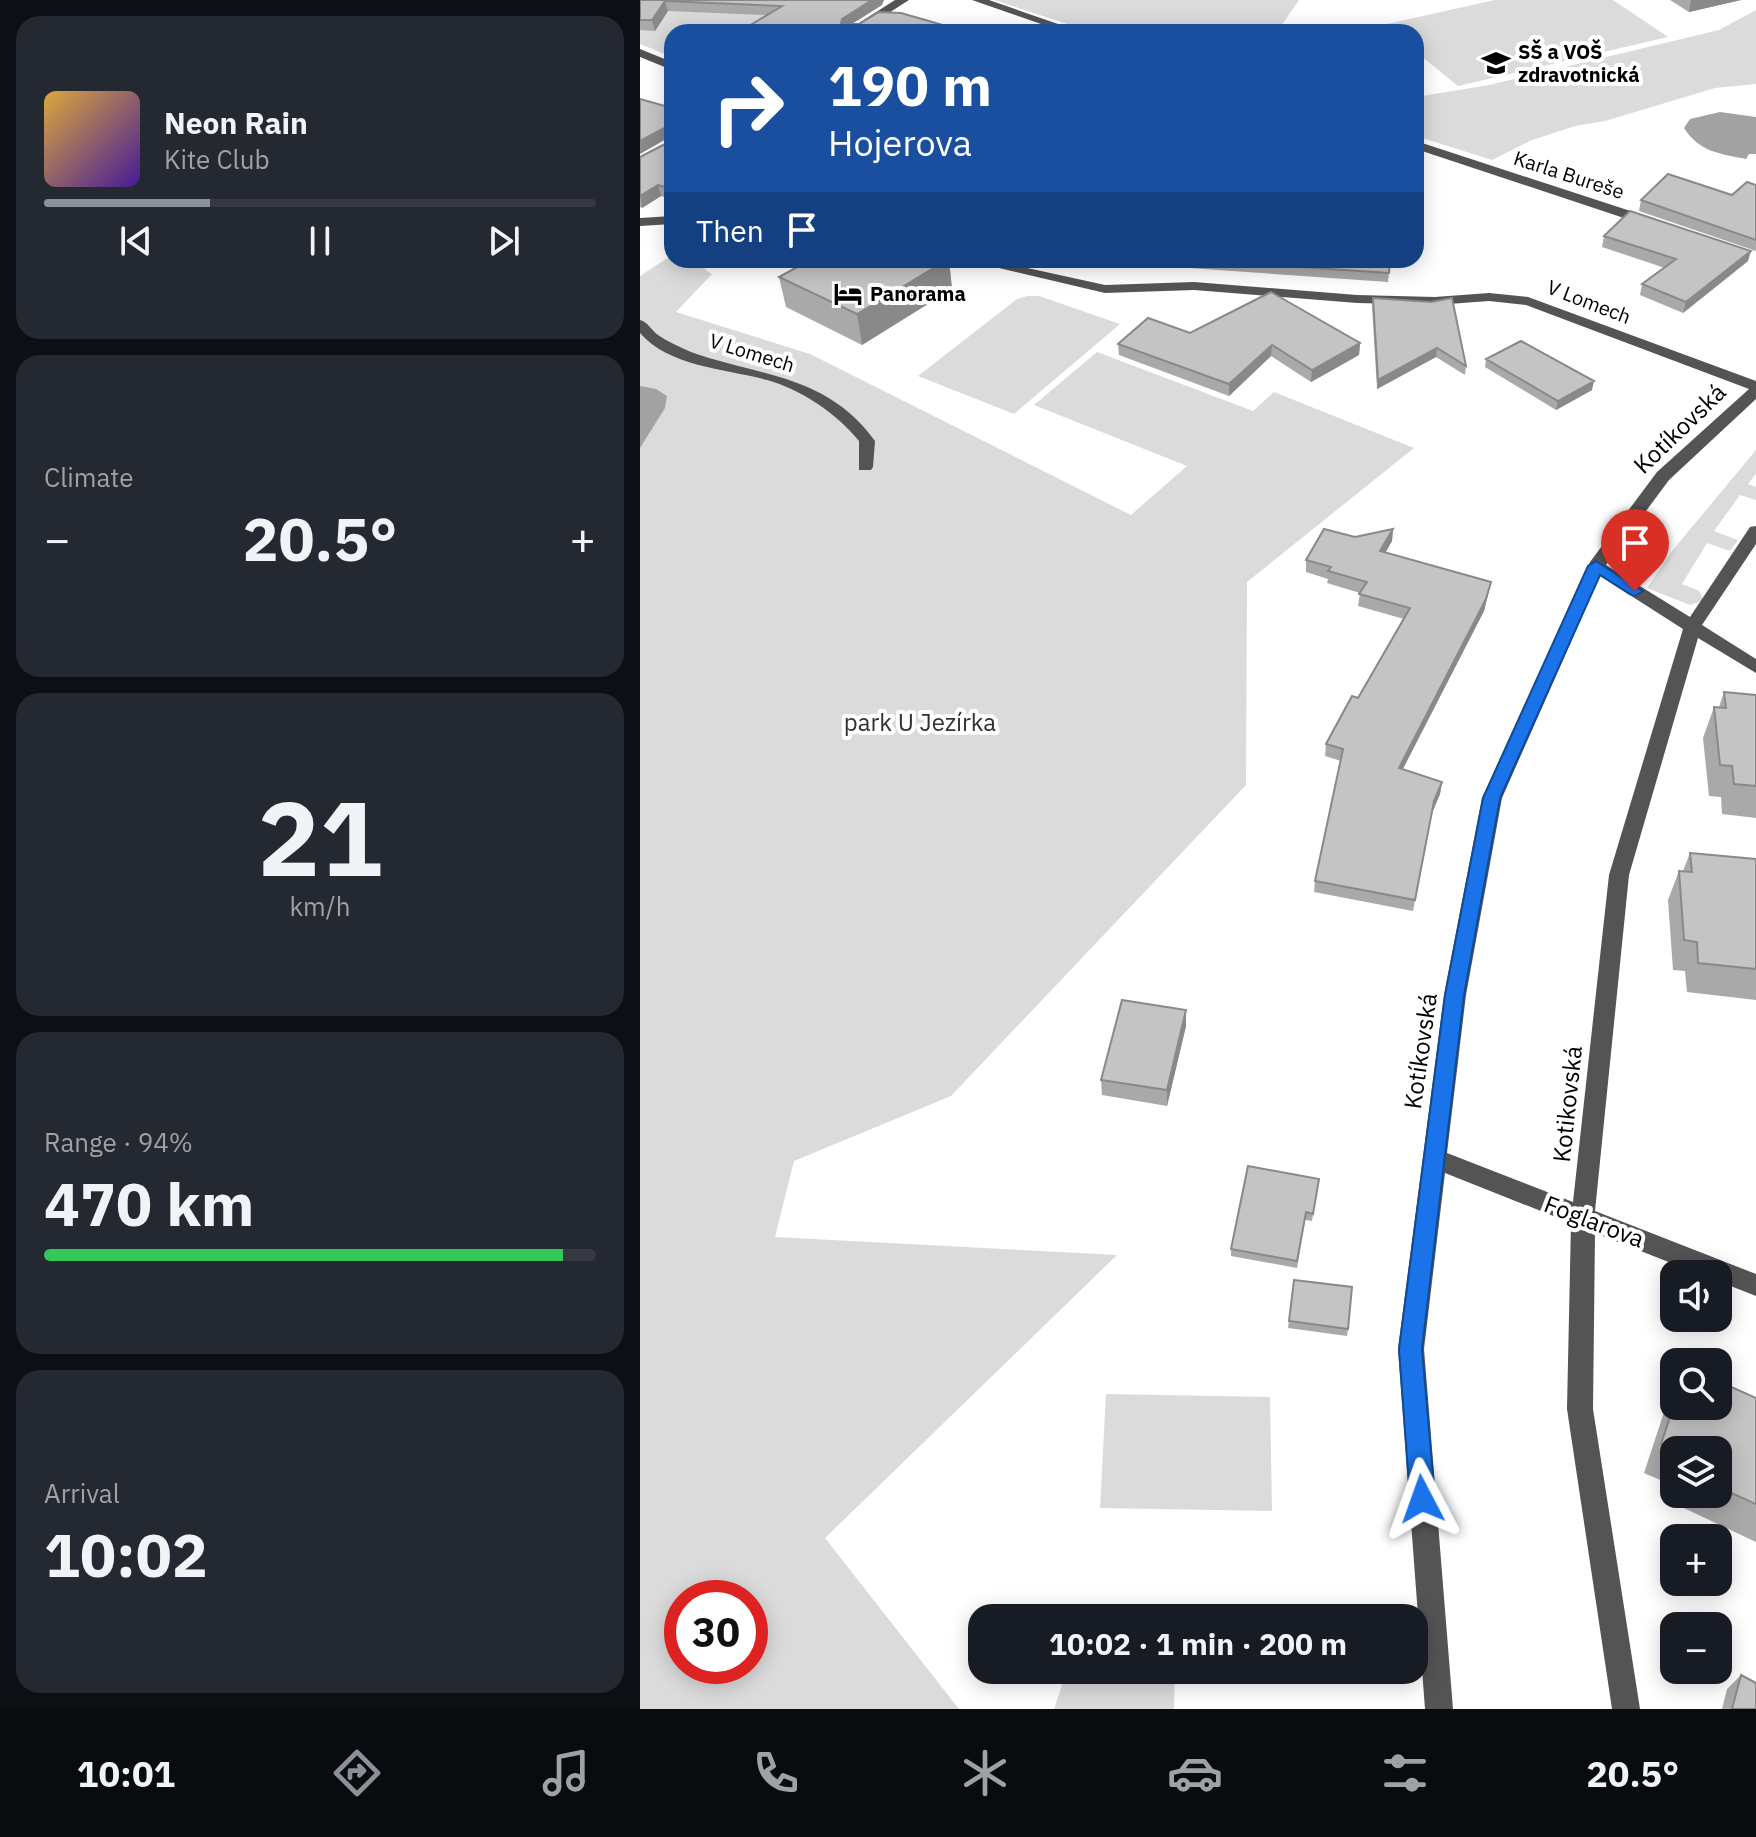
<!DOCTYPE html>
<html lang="en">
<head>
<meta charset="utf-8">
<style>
	body { margin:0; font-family:"IBM Plex Sans",sans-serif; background:#242831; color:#f1f3f6; height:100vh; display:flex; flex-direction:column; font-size:30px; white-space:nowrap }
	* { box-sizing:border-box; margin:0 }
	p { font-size:26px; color:#9ea1a6 }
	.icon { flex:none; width:44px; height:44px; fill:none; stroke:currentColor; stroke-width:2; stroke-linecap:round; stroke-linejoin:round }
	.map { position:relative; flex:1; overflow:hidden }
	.panel { display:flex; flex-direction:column; gap:16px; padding:16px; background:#0d0f14; width:640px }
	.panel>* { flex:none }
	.guide { position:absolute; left:24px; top:24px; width:760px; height:244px; border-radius:24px; box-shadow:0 4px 20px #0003; background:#1a4fa0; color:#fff; overflow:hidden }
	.tools { position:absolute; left:1020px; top:1260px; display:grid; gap:16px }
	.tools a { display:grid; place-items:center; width:72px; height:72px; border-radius:16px; background:#171b24; box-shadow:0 4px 20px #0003; font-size:40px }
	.speed { position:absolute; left:24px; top:1580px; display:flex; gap:16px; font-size:40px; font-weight:700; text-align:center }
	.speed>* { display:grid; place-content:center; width:104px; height:104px; border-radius:50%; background:#171b24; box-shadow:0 4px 20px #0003; line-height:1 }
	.speed .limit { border:12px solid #d22; background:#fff; color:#111 }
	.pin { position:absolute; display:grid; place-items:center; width:68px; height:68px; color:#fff; margin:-82px -34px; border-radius:50% 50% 50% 0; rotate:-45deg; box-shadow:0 0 8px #0007 }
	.pin .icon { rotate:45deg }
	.me { position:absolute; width:88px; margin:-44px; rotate:356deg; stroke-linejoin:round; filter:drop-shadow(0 0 6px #0008) }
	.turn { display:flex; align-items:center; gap:28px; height:168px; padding:0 32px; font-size:36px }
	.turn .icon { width:104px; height:104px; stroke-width:2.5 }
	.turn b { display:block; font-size:56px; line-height:68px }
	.then { display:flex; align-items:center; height:76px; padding:0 32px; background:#0003; gap:16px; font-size:30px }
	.big { font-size:60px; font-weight:700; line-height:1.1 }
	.panel .tile { flex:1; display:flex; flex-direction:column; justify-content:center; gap:12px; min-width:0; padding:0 28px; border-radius:24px; background:#242831 }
	.panel .dial { align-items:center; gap:0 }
	.dial b { font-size:104px; line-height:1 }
	.song { display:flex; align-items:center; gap:24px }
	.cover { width:96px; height:96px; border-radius:12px; background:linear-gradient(135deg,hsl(40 70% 55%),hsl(260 70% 35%)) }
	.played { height:8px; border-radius:4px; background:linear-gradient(90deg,#8c9099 30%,#363941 30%) }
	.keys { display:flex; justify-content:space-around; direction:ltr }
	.heat { display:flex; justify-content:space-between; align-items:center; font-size:44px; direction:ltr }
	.charge { height:12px; border-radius:6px; background:linear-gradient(90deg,#34c759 94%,#363941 0) }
	.trip { position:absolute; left:328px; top:1604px; width:460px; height:80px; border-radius:24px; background:#171b24; box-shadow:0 4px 20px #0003; font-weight:700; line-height:80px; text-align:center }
	.menu { display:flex; height:128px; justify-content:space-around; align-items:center; background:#090b0e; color:#9ea1a6 }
	.menu .icon { width:56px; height:56px }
	.menu .active { color:#8c9099 }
	.menu b { font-size:36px; color:#f1f3f6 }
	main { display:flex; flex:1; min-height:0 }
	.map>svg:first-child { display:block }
	.green { fill:#dbdbdb; fill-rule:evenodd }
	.water { fill:#a2a2a2 }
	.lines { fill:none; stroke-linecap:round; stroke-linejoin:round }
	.minor { fill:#545454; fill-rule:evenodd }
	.wall { fill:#a9a9a9 }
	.shaded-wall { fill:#898989 }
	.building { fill:#c4c4c4; stroke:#898989; stroke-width:2 }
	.route { fill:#1a73e8; stroke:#114b97; stroke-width:2 }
	.labels { text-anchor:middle; stroke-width:8; stroke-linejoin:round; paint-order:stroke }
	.far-poi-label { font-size:20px; font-weight:bold; fill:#000; stroke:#fff; text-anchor:start }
	.far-street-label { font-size:20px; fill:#000; stroke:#fff }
	.street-label { font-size:24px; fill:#000; stroke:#fff }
	.park-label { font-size:24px; fill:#323232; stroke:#fff }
</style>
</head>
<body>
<main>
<section class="panel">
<div class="tile">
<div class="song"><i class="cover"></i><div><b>Neon Rain</b><p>Kite Club</p></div></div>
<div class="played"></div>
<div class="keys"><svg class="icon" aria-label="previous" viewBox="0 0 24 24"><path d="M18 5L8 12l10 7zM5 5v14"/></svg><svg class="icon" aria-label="pause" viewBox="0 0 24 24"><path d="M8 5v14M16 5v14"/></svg><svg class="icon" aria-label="next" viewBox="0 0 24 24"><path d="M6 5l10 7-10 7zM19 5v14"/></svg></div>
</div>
<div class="tile"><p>Climate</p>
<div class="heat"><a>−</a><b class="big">20.5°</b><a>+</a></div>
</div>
<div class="tile dial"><b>21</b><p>km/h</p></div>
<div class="tile"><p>Range · 94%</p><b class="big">470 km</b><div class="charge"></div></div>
<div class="tile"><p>Arrival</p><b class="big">10:02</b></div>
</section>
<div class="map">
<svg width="1116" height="1709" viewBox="0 0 1116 1709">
	<rect width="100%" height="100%" fill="#fff"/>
	<path class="green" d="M0,0H245L191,32H32V57L0,44Z
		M354,0H659L637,32H452Z
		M855,0H973L1028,37L818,86L776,52V32H751L742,25Z
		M1116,10V84L1075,88L965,121L935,126L892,140L852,160L776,136V97L849,85L1079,30Z
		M32,255V260H79L64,269L72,274L36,312L170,354L491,515L547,466L394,405L457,352L613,411L634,392L774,448L607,582L606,785L311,1096L154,1161L135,1237L477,1255L185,1538L319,1709H0V276ZM42,1598H110V1666H42Z
		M387,296H399L480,324L374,414L278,376L377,299Z
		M1116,450V474L1108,484L1116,487V500L1100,495L1074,531L1098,540L1090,551L1067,543L1042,584L1059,591L1064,600L1050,605L1007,588L1032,551Z
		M466,1394L630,1397L632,1511L460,1508Z
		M427,1670H535L534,1709H414Z"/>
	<path class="water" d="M1080,112L1116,117V154H1109L1106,159C1081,154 1059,152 1044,128L1050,119Z
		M0,386L16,389L27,396L25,408L0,448Z"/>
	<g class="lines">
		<path class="minor" d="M255,0H269L219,32H205Z
			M332,0H349L441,32H424Z
			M0,49L32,62V70L0,57Z
			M776,141L1015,219L1017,222L1005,225L776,149Z
			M32,216V224L0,226V218Z
			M325,260H351L465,285L554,282L717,295L795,297L849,293L888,297L1116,381V399L1029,480L966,565L1050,617L1110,527L1116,526V544L1062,625L1116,659V673L1058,638L989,875L955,1211L1116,1274V1296L1078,1281V1274H1059L955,1233L953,1409L1000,1709H972L927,1409L931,1223L805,1173L784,1349L813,1709H785L758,1349L804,995L842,798L950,562L1017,472L1109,389L886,305L849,301L795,305L717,303L554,290L465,293ZM960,576L1043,629L969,875L933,1202L807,1153L826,995L862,798Z
			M0,320C8,322 11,330 18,335C28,342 40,347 51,352C121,377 186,374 235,441L233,467L231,470H219V441C196,413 162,390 127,380C87,369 29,367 0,333Z"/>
	</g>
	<path class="wall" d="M0,0L242,5L212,24L99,32L126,15L28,11L15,31L0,30Z
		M1030,0H1101L1049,12Z
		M32,108V199L21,196L2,208L0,207V157L31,141V136L0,154Z
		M1116,185V251L999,211L1001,200L1092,195Z
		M964,236L1108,261L1043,313L1000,295L1002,284L1025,268L962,247Z
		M170,260H309L312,289L222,345L146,307L139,277Z
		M549,260L749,273L748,282L549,268Z
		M733,298L826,366L825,375L796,357L737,389L732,306Z
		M550,333L720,343L719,355L671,382L631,356L589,396L479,355L478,344Z
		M846,359L952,390L916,410L845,367Z
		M753,529L752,541L745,553L851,582L844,611L763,769L802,782L800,794L792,813L773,911L674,892L675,881L701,761L685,756L686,744L718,698L764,619L718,606L720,593L687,583L688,579L666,572V560L715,537Z
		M1084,692L1116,695V818L1082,814L1081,797L1069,796L1063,738L1074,707H1079Z
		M1050,853L1116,859V1000L1047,992L1045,971L1033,970L1028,900L1039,871H1043Z
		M546,1026L527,1106L462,1095L461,1080Z
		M679,1179L672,1221L665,1220L657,1268L591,1256V1249Z
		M654,1280L708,1329L707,1336L648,1328Z
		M1034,1389V1406L1116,1398V1542L1031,1502L1034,1493L1078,1494V1450H1034V1486L1004,1473L1029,1397Z
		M1101,1675L1116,1709H1082L1087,1689Z"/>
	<path class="shaded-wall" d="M232,0H244L242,5L203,29L201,24L202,19Z
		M1051,0H1101L1049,12Z
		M25,1L28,11L15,31L12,20Z
		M28,126L31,136L0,154V141Z
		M18,185L21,196L2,208L0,196Z
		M1111,251L1108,261L1043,313L1046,302Z
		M307,260H309L312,289L222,345L217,314Z
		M720,343L719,355L671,382L672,370Z
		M632,345L631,356L589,396V384Z
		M797,348L796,357L737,389L738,380Z
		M954,381L952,390L916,410L918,401Z
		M753,529L752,541L739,564L740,551Z
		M851,582L844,611L757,780L759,768Z
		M802,782L800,794L792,813L773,911L794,801Z
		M546,1010V1026L527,1106V1090Z"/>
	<path class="building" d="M0,0H232L202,19L201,24H219L239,12L261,13L327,32H99L142,6L25,1L12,20H0Z
		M0,99L32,108V189L18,185L0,196V157L31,141L32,126H28L0,141Z
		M1028,174L1092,195L1107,182L1116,185V240L1001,200Z
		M990,211L1111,251L1046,302L1002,284L1036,259L964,236Z
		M170,260H307L217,314L139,277Z
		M555,260H750L749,273Z
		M631,292L720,343L672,370L632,345L589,384L478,344L508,318L550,333Z
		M733,298L791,302L812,298L826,366L797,348L738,380Z
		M881,341L954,381L918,401L846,359Z
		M684,529L715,537L753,529L740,551L851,582L846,599L759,768L802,782L794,801L775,900L675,881L703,749L686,744L712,696L718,698L770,608L719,594L727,582L688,571L691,567L666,560Z
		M1084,692L1116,695V786L1094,784L1092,766L1080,765L1074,707L1086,708Z
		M1050,853L1116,859V969L1058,963L1057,942L1044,940L1039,871L1052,872Z
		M482,1000L546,1010L527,1090L461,1080Z
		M608,1166L679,1179L673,1214L666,1212L657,1261L591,1249Z
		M654,1280L712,1287L708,1329L649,1321Z
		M1078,1381L1116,1398V1504L1078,1487V1450H1035L1021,1444L1034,1405L1078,1406Z
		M1101,1675L1116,1683V1709H1092Z"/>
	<path class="route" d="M956,561L1003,591L995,596L990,594L960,575L860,798L824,995L782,1349L795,1499L791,1507L782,1511L774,1507L770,1499L759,1349L805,995L843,798L948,566Z"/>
	<defs>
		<symbol id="school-bare" viewBox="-9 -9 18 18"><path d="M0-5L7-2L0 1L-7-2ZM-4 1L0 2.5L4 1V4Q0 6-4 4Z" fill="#000" stroke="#fff" stroke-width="2.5" paint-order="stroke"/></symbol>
		<symbol id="hotel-bare" viewBox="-9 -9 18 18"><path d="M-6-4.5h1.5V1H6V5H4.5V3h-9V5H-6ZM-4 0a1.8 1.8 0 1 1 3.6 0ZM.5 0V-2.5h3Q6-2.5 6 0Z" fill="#000" stroke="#fff" stroke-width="2.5" paint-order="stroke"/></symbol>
	</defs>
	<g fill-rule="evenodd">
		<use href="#school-bare" x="836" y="43" width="40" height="40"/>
		<use href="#hotel-bare" x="188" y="274" width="40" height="40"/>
	</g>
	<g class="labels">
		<g class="far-poi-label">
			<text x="878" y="59">SŠ a VOŠ<tspan x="878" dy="23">zdravotnická</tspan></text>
			<text x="230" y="301">Panorama</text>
		</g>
		<g class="far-street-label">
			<text transform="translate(929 175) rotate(18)" y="7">Karla Bureše</text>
			<text transform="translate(949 302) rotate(21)" y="7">V Lomech</text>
			<text transform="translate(112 353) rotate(17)" y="7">V Lomech</text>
		</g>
		<g class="street-label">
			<text transform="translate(1040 429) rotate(-44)" y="8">Kotíkovská</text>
			<text transform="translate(781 1051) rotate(-82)" y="8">Kotíkovská</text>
			<text transform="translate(928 1104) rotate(-84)" y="8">Kotikovská</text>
			<text transform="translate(954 1222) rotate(21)" y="8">Foglarova</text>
		</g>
		<g class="park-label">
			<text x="280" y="731">park U Jezírka</text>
		</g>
	</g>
</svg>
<div class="tools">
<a><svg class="icon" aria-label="sound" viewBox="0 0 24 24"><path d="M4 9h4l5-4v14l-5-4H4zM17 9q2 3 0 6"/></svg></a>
<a><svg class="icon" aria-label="search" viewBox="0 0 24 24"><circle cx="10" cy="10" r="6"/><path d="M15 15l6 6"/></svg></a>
<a><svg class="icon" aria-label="layers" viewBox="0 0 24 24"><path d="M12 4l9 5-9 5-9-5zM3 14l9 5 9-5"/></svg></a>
<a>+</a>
<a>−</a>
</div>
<div class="speed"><div class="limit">30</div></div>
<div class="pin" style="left:995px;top:591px;background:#d93025"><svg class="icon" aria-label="arrive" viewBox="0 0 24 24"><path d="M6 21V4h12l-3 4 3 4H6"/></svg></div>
<svg class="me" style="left:782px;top:1499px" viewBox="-20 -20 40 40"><path d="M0-17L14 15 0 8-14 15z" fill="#1a73e8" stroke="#fff" stroke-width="4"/></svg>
<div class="trip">10:02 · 1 min · 200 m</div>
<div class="guide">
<div class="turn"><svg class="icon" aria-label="right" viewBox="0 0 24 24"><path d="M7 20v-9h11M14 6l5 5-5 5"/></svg><div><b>190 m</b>Hojerova</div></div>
<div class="then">Then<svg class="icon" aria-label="arrive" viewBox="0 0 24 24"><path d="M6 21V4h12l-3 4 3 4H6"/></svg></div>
</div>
</div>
</main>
<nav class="menu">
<b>10:01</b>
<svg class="icon active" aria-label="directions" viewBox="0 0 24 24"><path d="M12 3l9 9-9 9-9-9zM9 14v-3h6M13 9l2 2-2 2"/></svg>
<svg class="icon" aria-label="music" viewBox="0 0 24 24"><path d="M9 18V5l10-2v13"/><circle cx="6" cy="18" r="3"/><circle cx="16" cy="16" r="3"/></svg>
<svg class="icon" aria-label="phone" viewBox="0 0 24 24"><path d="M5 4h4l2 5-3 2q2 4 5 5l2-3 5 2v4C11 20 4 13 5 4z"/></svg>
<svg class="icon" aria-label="climate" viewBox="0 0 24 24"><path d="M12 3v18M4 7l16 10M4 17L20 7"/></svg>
<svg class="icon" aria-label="car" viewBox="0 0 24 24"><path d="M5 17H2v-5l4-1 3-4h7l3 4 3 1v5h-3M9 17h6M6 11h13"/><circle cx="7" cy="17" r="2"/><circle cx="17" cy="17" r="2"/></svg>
<svg class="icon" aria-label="filters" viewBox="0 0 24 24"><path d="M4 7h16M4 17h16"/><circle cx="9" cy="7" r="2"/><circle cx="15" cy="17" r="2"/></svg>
<b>20.5°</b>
</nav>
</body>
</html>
